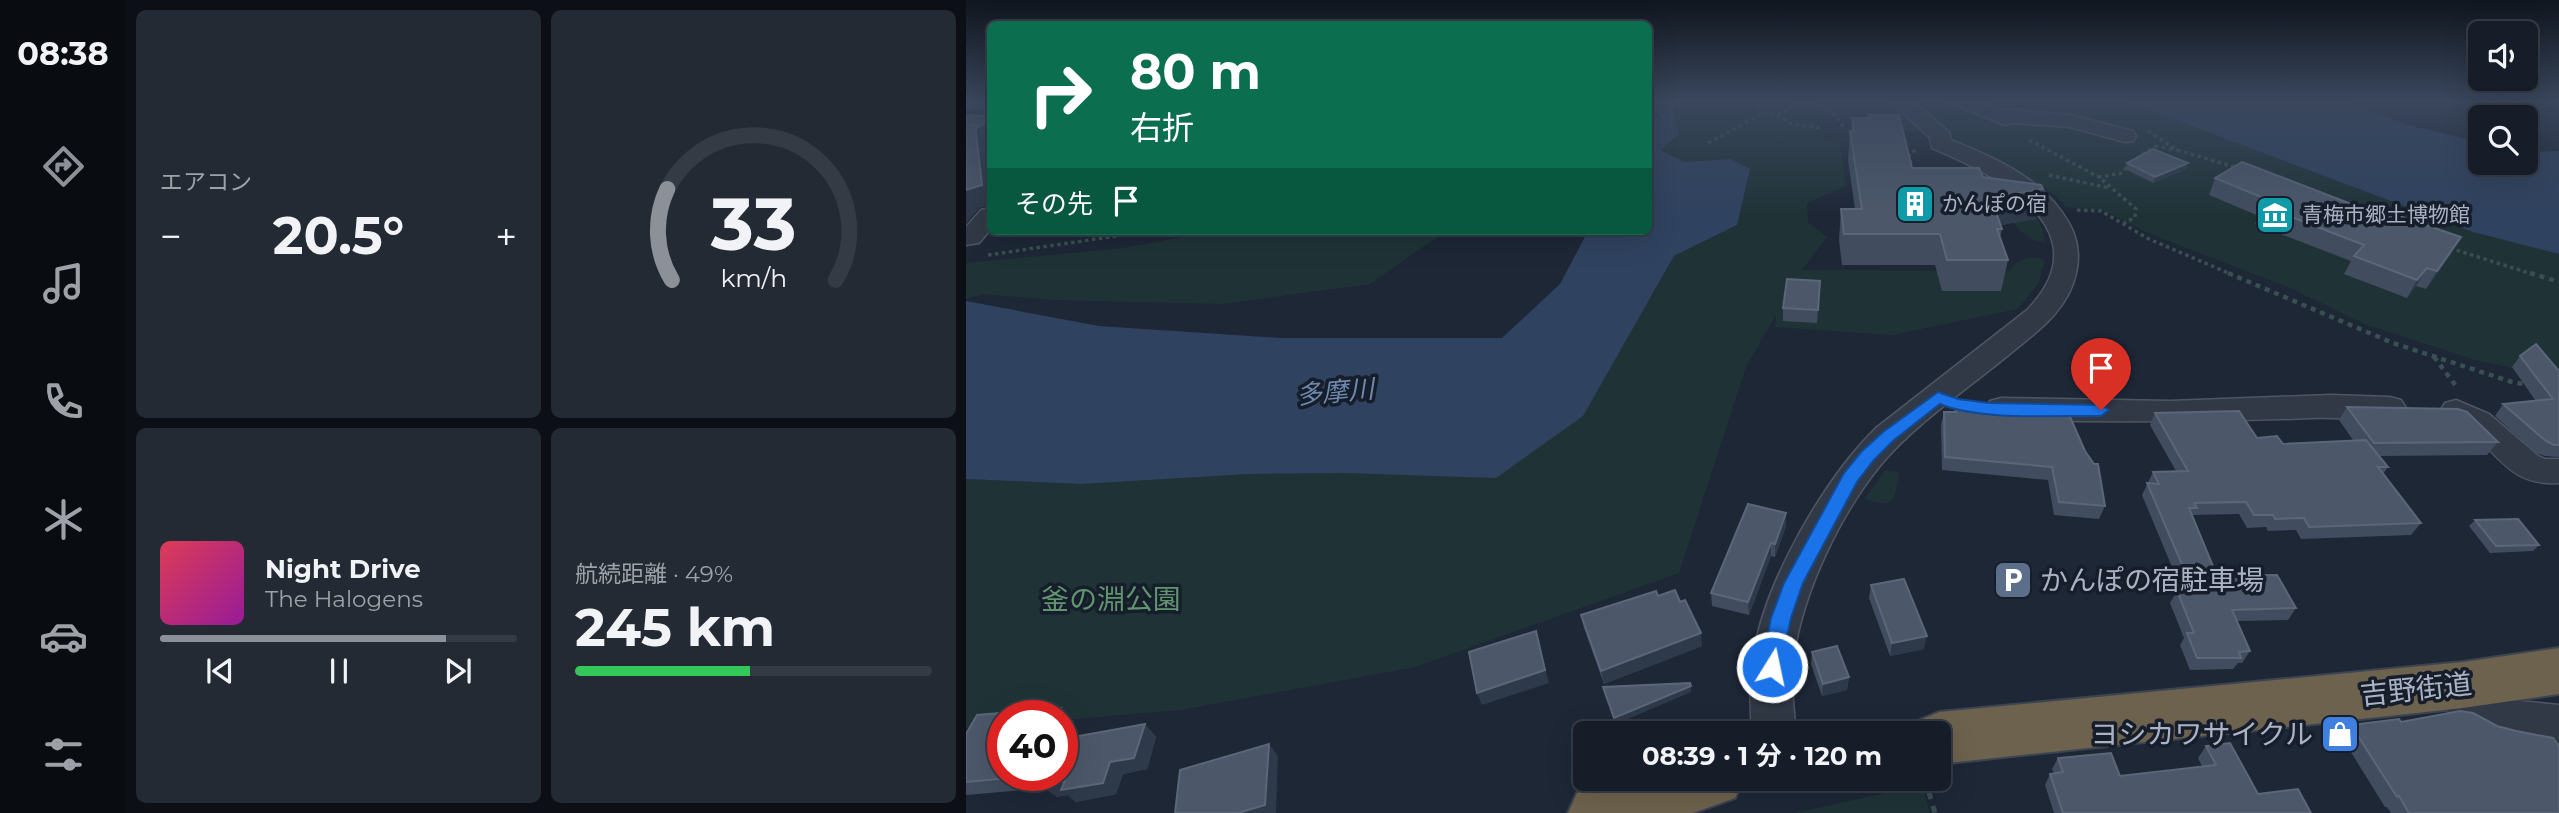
<!DOCTYPE html>
<html lang="ja">
<head>
<meta charset="utf-8">
<style>
	body { margin:0; font-family:Montserrat,"Noto Sans JP",sans-serif; background:#232a34; color:#f1f3f6; height:100vh; display:flex; flex-direction:column; font-size:26px; white-space:nowrap }
	* { box-sizing:border-box; margin:0 }
	p { font-size:23px; color:#9ea2a8 }
	.icon { flex:none; width:38px; height:38px; fill:none; stroke:currentColor; stroke-width:2; stroke-linecap:round; stroke-linejoin:round }
	.map { position:relative; flex:1; overflow:hidden }
	.sheet { display:flex; flex-direction:column; gap:10px; padding:10px; background:#0c1016; width:840px }
	.sheet>* { flex:none }
	.guide { position:absolute; left:21px; top:21px; width:665px; height:214px; border-radius:10px; box-shadow:0 7px 28px #0002,0 0 0 2px #353b45; background:#0b6e4f; color:#fff; overflow:hidden }
	.tools { position:absolute; left:1502px; top:21px; display:grid; gap:14px }
	.tools a { display:grid; place-items:center; width:70px; height:70px; border-radius:10px; background:#161d28; box-shadow:0 7px 28px #0002,0 0 0 2px #353b45; font-size:35px }
	.speed { position:absolute; left:21px; top:700px; display:flex; gap:14px; font-size:35px; font-weight:700; text-align:center }
	.speed>* { display:grid; place-content:center; width:91px; height:91px; border-radius:50%; background:#161d28; box-shadow:0 7px 28px #0002,0 0 0 2px #353b45; line-height:1 }
	.speed .limit { border:10px solid #d22; background:#fff; color:#111 }
	.pin { position:absolute; display:grid; place-items:center; width:60px; height:60px; color:#fff; margin:-72px -30px; border-radius:50% 50% 50% 0; rotate:-45deg; box-shadow:0 0 7px #0007 }
	.pin .icon { rotate:45deg }
	.me { position:absolute; width:77px; margin:-38px; rotate:10deg; stroke-linejoin:round; filter:drop-shadow(0 0 5px #0008) }
	.turn { display:flex; align-items:center; gap:24px; height:147px; padding:0 28px; font-size:32px }
	.turn .icon { width:91px; height:91px; stroke-width:2.5 }
	.turn b { display:block; font-size:49px; line-height:60px }
	.then { display:flex; align-items:center; height:66px; padding:0 28px; background:#0003; gap:14px; font-size:26px }
	.big { font-size:52px; font-weight:700; line-height:1.1 }
	.sheet .tile { flex:1; display:flex; flex-direction:column; justify-content:center; gap:10px; min-width:0; padding:0 24px; border-radius:10px; background:#232a34 }
	.sheet .dial { align-items:center; gap:0 }
	.dial svg { height:182px; overflow:visible; fill:none; stroke:#353b45; stroke-width:7; stroke-linecap:round; text-anchor:middle }
	.dial text { fill:#f1f3f6; stroke:none }
	.song { display:flex; align-items:center; gap:21px }
	.cover { width:84px; height:84px; border-radius:10px; background:linear-gradient(135deg,hsl(350 70% 55%),hsl(300 70% 35%)) }
	.played { height:7px; border-radius:4px; background:linear-gradient(90deg,#8c9099 80%,#353b45 80%) }
	.keys { display:flex; justify-content:space-around; direction:ltr }
	.heat { display:flex; justify-content:space-between; align-items:center; font-size:38px; direction:ltr }
	.charge { height:10px; border-radius:5px; background:linear-gradient(90deg,#34c759 49%,#353b45 0) }
	.sheet .tiles { flex:1; display:grid; gap:10px; grid-template-columns:repeat(2,1fr) }
	.trip { position:absolute; left:607px; top:721px; width:378px; height:70px; border-radius:10px; background:#161d28; box-shadow:0 7px 28px #0002,0 0 0 2px #353b45; font-weight:700; line-height:70px; text-align:center }
	main { display:flex; flex:1; min-height:0 }
	.menu { display:flex; flex-direction:column; width:126px; justify-content:space-around; align-items:center; background:#090c10; color:#9ea2a8 }
	.menu .icon { width:49px; height:49px }
	.menu .selected { color:#8c9099 }
	.menu b { font-size:32px; color:#f1f3f6 }
	.map>svg:first-child { display:block }
	.green { fill:#1f3337 }
	.water { fill:#2f425f }
	.lines { fill:none; stroke-linecap:round; stroke-linejoin:round }
	.minor-casing { stroke:#4e5665; stroke-width:3 }
	.highway-casing { stroke:#3c4351; stroke-width:4 }
	.path-far2 { stroke:#3a4f52; stroke-width:3.5; stroke-dasharray:3.5 3.5; stroke-linecap:butt }
	.path-far1 { stroke:#3a4f52; stroke-width:4.5; stroke-dasharray:5 5; stroke-linecap:butt }
	.path { stroke:#3a4f52; stroke-width:5; stroke-dasharray:7 7; stroke-linecap:butt }
	.minor { fill:#313946; fill-rule:evenodd }
	.highway { fill:#6d624d; fill-rule:evenodd }
	.wall { fill:#414d5f }
	.shaded-wall { fill:#2e394a }
	.building { fill:#4c586a; stroke:#5b6678; stroke-width:2 }
	.route { fill:#1a73e8; stroke:#114b97; stroke-width:2 }
	.labels { text-anchor:middle; stroke-width:7; stroke-linejoin:round; paint-order:stroke }
	.far-poi-label { font-size:21px; fill:#aab3c4; stroke:#171e2b; text-anchor:start }
	.water-label { font-size:26px; font-style:italic; fill:#7089af; stroke:#171e2b }
	.near-poi-label { font-size:28px; fill:#aab3c4; stroke:#171e2b; text-anchor:start }
	.near-park-label { font-size:28px; fill:#61956f; stroke:#171e2b }
	.near-street-label { font-size:28px; fill:#aab3c4; stroke:#171e2b }
</style>
</head>
<body>
<main>
<nav class="menu">
<b>08:38</b>
<svg class="icon selected" aria-label="directions" viewBox="0 0 24 24"><path d="M12 3l9 9-9 9-9-9zM9 14v-3h6M13 9l2 2-2 2"/></svg>
<svg class="icon" aria-label="music" viewBox="0 0 24 24"><path d="M9 18V5l10-2v13"/><circle cx="6" cy="18" r="3"/><circle cx="16" cy="16" r="3"/></svg>
<svg class="icon" aria-label="phone" viewBox="0 0 24 24"><path d="M5 4h4l2 5-3 2q2 4 5 5l2-3 5 2v4C11 20 4 13 5 4z"/></svg>
<svg class="icon" aria-label="climate" viewBox="0 0 24 24"><path d="M12 3v18M4 7l16 10M4 17L20 7"/></svg>
<svg class="icon" aria-label="car" viewBox="0 0 24 24"><path d="M5 17H2v-5l4-1 3-4h7l3 4 3 1v5h-3M9 17h6M6 11h13"/><circle cx="7" cy="17" r="2"/><circle cx="17" cy="17" r="2"/></svg>
<svg class="icon" aria-label="filters" viewBox="0 0 24 24"><path d="M4 7h16M4 17h16"/><circle cx="9" cy="7" r="2"/><circle cx="15" cy="17" r="2"/></svg>
</nav>
<section class="sheet">
<div class="tiles">
<div class="tile"><p>エアコン</p>
<div class="heat"><a>−</a><b class="big">20.5°</b><a>+</a></div>
</div>
<div class="tile dial"><svg viewBox="0 0 100 80">
<path d="M14 69A42 42 0 1 1 86 69"/>
<path d="M14 69A42 42 0 0 1 12 29" stroke="#8c9099"/>
<text x="50" y="56" font-size="32" font-weight="700">33</text>
<text x="50" y="72" font-size="11">km/h</text>
</svg></div>
<div class="tile">
<div class="song"><i class="cover"></i><div><b>Night Drive</b><p>The Halogens</p></div></div>
<div class="played"></div>
<div class="keys"><svg class="icon" aria-label="previous" viewBox="0 0 24 24"><path d="M18 5L8 12l10 7zM5 5v14"/></svg><svg class="icon" aria-label="pause" viewBox="0 0 24 24"><path d="M8 5v14M16 5v14"/></svg><svg class="icon" aria-label="next" viewBox="0 0 24 24"><path d="M6 5l10 7-10 7zM19 5v14"/></svg></div>
</div>
<div class="tile"><p>航続距離 · 49%</p><b class="big">245 km</b><div class="charge"></div></div>
</div>
</section>
<div class="map">
<svg width="1593" height="813" viewBox="0 0 1593 813">
	<rect width="100%" height="100%" fill="#1d2736"/>
	<path class="green" d="M704,100H1157L1507,232L1593,254V378L1509,360L1398,324L1324,288L1182,233L1136,210L1100,207L1090,196L1045,166L970,129L944,132L920,127L914,118L863,108L848,126L851,136L859,139L931,138L949,144L938,150L929,139L866,141L874,144L880,186L841,203L842,222L861,237L836,270L1043,271C1050,260 1068,253 1079,261L1072,284L1052,309L926,335L809,327L810,315L780,367L713,573L449,667L215,710L96,720V716H37V725L0,728V479L116,484L283,474L379,473L684,299L708,256L771,225L765,159L719,162L695,149L713,134Z
		M1066,208L1077,230L1079,243C1063,241 1051,230 1043,216Z
		M252,231H480L404,284L256,304L88,300L16,294L0,299V263L157,248Z
		M919,470L933,472C928,500 931,509 899,499Z
		M956,785L964,813H828Z"/>
	<path class="water" d="M683,100L706,101L713,134L695,150L719,162L765,159L784,169L771,225L708,256L617,416L530,478L379,473L283,474L116,484L0,479V301L133,326L314,338H536L594,284L622,231H682L683,114L696,120Z
		M1157,100H1376L1442,125L1514,142V163H1559V152L1593,151V254L1507,232Z"/>
	<g class="lines">
		<defs>
			<path id="minor" d="M923,100H945L983,132L985,140C1030,158 1080,180 1104,225C1115,246 1114,269 1104,291C1092,317 1067,335 1046,352C1004,387 947,425 913,467C875,514 839,588 829,649C824,677 827,705 830,733H786C784,706 783,680 788,653C799,581 859,478 910,428L1061,310C1139,230 1031,175 966,148L964,138Z
				M984,100H1011L1033,109L1105,115L1167,131L1170,136L1167,141L1159,142L1104,127L1047,123L1039,125L987,104Z
				M24,208V230L13,243L0,245V227L15,210Z
				M1365,395L1424,397L1435,400L1440,408L1435,416C1407,423 1374,416 1345,418C1240,422 1139,422 1035,420L1024,417L1019,409L1024,401L1035,398L1205,401Z
				M1490,400L1523,414L1572,456L1579,459H1593V483C1544,486 1534,455 1501,429C1491,422 1480,421 1474,411L1479,403Z
				M1486,667L1501,672L1533,699L1593,705V747C1543,743 1489,738 1465,686L1471,672Z"/>
			<path id="highway" d="M1593,648V694L1497,708L973,764V733H948L954,720L973,712L1497,662Z
				M651,779H777L769,798L727,813H602L611,793Z"/>
		</defs>
		<use href="#minor" class="minor-casing"/>
		<use href="#highway" class="highway-casing"/>
		<path class="path-far2" d="M790,100L796,114
			M841,101L869,115L879,128
			M811,115L826,124L855,128
			M1182,131L1211,150L1272,168
			M1063,140L1133,177
			M742,143L796,114L811,115L841,100
			M1189,146L1211,150
			M1176,154L1190,146
			M945,164L943,154L952,149
			M1083,175L1143,188
			M1111,210L1135,211L1183,239L1267,275
			M1157,224L1169,217L1170,209L1133,177L1157,173L1161,166
			M1484,248L1569,275
			M22,255L184,231"/>
		<path class="path-far1" d="M1262,273L1427,343L1546,382L1564,385
			M1564,273L1593,282
			M1468,357L1490,386"/>
		<path class="path" d="M959,779L969,813"/>
		<use href="#minor" class="minor"/>
		<use href="#highway" class="highway"/>
	</g>
	<path class="wall" d="M0,100H24V134L18,138L20,141L24,176V204L13,208L0,223L20,116V110L0,109Z
		M902,115L946,168L1017,177L1070,219L1035,225L1036,229L1034,238L1042,260L1035,291H976L969,265H876L873,240L875,209H889L882,160L884,131H885L886,118H902Z
		M1161,163H1222L1220,169L1187,183L1159,169Z
		M1249,178L1485,254L1460,289L1450,286L1441,298L1378,274L1385,261L1289,224L1293,216L1243,195Z
		M854,281L851,323L817,321V308Z
		M1554,356L1593,371V457L1579,456L1570,453L1529,416L1537,404L1570,401L1546,367Z
		M989,404L1101,410L1139,506L1133,519L1088,515L1082,480L976,470L975,425L978,412H988Z
		M1381,407L1532,442L1521,455L1413,456L1422,467L1417,474L1455,523L1445,535L1335,539L1330,530L1302,531L1300,527L1281,528L1273,514L1227,515V516L1251,576L1330,608L1322,620L1271,621L1284,651L1276,663H1272L1267,669L1224,670L1214,645L1218,638L1204,603L1211,591H1216L1176,495L1187,472L1210,471L1184,425L1189,413L1317,444L1387,440L1373,420Z
		M1509,520L1573,545L1567,551L1524,553L1503,526Z
		M820,526L809,557L805,556L783,615L746,606L745,593Z
		M905,585L958,649L924,656L903,598Z
		M692,596L714,602L736,646L638,684L618,628L615,615Z
		M846,652L883,677L881,690L856,696L845,664Z
		M108,721L99,738L179,724L190,737L181,769L157,774L150,794L110,802L102,795L91,797L79,788L0,795V734Z
		M1435,722L1531,726L1593,813H1425L1421,807H1419L1375,736L1385,725Z
		M1240,746L1292,794L1345,813H1088L1079,785L1084,774L1088,773L1086,769L1092,758L1154,776L1236,766L1232,758Z"/>
	<path class="shaded-wall" d="M24,120V134L18,138L20,141L24,176V204L13,208L0,223V190L9,124Z
		M1222,163L1220,169L1187,183L1189,177Z
		M1077,189L1070,219L1019,228L1025,198Z
		M1495,237L1485,254L1460,289L1471,271Z
		M1461,268L1450,286L1441,298L1451,280Z
		M820,513V526L809,557V544Z
		M805,543V556L783,615L782,602Z
		M570,631L583,683L516,705L511,693Z
		M735,633L736,646L638,684L635,671Z
		M961,636L958,649L924,656L926,643Z
		M883,677L881,690L856,696L857,684Z
		M725,686V692L650,724L648,718Z
		M95,708L108,721L96,744V716H91Z
		M179,724L190,737L181,769L157,774L150,794L110,802L102,795L91,797L77,786L144,762Z
		M303,744L312,756L310,813H272Z"/>
	<path class="building" d="M10,100H24V120L11,128L9,124L0,126V115L20,116V100Z
		M902,115H933L946,168H1013L1017,177L1075,185L1077,189L1025,198L1036,229H1031L1042,260H981L974,234H878L875,209H896L884,131H888L886,118H903Z
		M9,124L16,185L0,190V126Z
		M1187,149L1222,163L1189,177L1161,163Z
		M1276,162L1393,207L1395,205L1408,210L1410,208L1495,237L1471,271L1461,268L1451,280L1388,256L1398,245L1297,206L1305,201L1249,178Z
		M821,279L854,281L852,310L817,308Z
		M1570,344L1593,371V445H1588L1580,441L1537,404L1587,399L1554,356Z
		M989,404L1101,410L1119,451L1128,464H1132L1139,506L1093,502L1086,467L979,457L978,412H990Z
		M1381,407L1492,409L1501,412L1532,442L1408,443Z
		M1273,411L1291,438L1311,436L1317,444L1400,440L1422,467H1412L1455,523L1343,527L1338,518L1309,519L1307,515H1288L1280,502L1228,503L1231,508H1223L1251,576L1311,575L1330,608L1266,610L1284,651L1273,652L1275,658H1231L1221,633H1228L1211,591L1227,590L1181,483L1193,484L1187,472L1222,471L1189,413Z
		M782,504L820,513L809,544L805,543L782,602L745,593Z
		M1552,519L1573,545L1530,546L1509,520Z
		M938,579L961,636L926,643L905,585Z
		M709,590L714,602L719,600L735,633L635,671L615,615L690,591L692,596Z
		M570,631L579,670L511,693L503,652Z
		M871,646L883,677L857,684L846,652Z
		M724,683L725,686L648,718L637,687Z
		M95,708L91,716H37V775H75L0,782V734L11,715Z
		M1494,711L1507,713L1531,726L1550,731L1587,738L1593,746V813H1443L1433,796L1431,797L1385,725L1433,719L1435,722Z
		M179,724L168,758L144,762L137,783L95,790L99,781L77,786L81,775H96V739Z
		M1264,743L1292,794L1332,789L1345,813H1097L1084,774L1097,772L1092,758L1145,753L1154,776L1250,765L1240,746Z
		M303,744L299,805L272,813H209L214,770Z"/>
	<linearGradient id="sky" x2="0" y2="1"><stop stop-color="#10151e"/><stop offset="0.47" stop-color="#3a475d"/><stop offset="1" stop-color="#3a475d" stop-opacity="0"/></linearGradient>
	<rect width="1593" height="214" fill="url(#sky)"/>
	<path class="route" d="M972,392L992,399L1023,403L1135,405L1143,410L1135,416C1090,415 1014,421 974,404L928,440L907,461L891,482L837,583L825,618L813,674L806,676L798,674L795,667L805,618L818,583L878,473L895,452L917,432Z"/>
	<defs>
		<symbol id="building-square" viewBox="-11 -11 22 22"><rect x="-9" y="-9" width="18" height="18" rx="4" fill="#0f9aa8" stroke="#171e2b"/><path d="M-4-6H4V6H1V3H-1V6H-4ZM-2.5-4.3h1.7v1.8h-1.7ZM.8-4.3h1.7v1.8H.8ZM-2.5-1h1.7V.8h-1.7ZM.8-1h1.7V.8H.8Z" fill="#fff"/></symbol>
		<symbol id="museum-square" viewBox="-11 -11 22 22"><rect x="-9" y="-9" width="18" height="18" rx="4" fill="#0f9aa8" stroke="#171e2b"/><path d="M0-6L6-3V-2H-6V-3ZM-5-1h2V3h-2ZM-1-1h2V3h-2ZM3-1h2V3H3ZM-6 4H6V6H-6Z" fill="#fff"/></symbol>
		<symbol id="parking-square" viewBox="-11 -11 22 22"><rect x="-9" y="-9" width="18" height="18" rx="4" fill="#5c6f8a" stroke="#171e2b"/><path d="M-3.5-5.5H1a3.5 3.5 0 0 1 0 7H-1V5.5H-3.5ZM-1-3.4V-.6H.8a1.4 1.4 0 0 0 0-2.8Z" fill="#fff"/></symbol>
		<symbol id="shop-square" viewBox="-11 -11 22 22"><rect x="-9" y="-9" width="18" height="18" rx="4" fill="#3f7fe0" stroke="#171e2b"/><path d="M-5-2.5h2.3a2.7 3.5 0 0 1 5.4 0H5L5.5 6h-11ZM-1.5-2.5h3a1.5 2.3 0 0 0-3 0Z" fill="#fff"/></symbol>
	</defs>
	<g fill-rule="evenodd">
		<use href="#building-square" x="927" y="182" width="44" height="44"/>
		<use href="#museum-square" x="1287" y="193" width="44" height="44"/>
		<use href="#parking-square" x="1025" y="558" width="44" height="44"/>
		<use href="#shop-square" x="1352" y="712" width="44" height="44"/>
	</g>
	<g class="labels">
		<g class="far-poi-label">
			<text x="976" y="211">かんぽの宿</text>
			<text x="1336" y="222">青梅市郷土博物館</text>
		</g>
		<g class="water-label">
			<text transform="translate(369 392) rotate(-5)" y="9">多摩川</text>
		</g>
		<g class="near-poi-label">
			<text x="1074" y="590">かんぽの宿駐車場</text>
			<text x="1347" y="744" text-anchor="end">ヨシカワサイクル</text>
		</g>
		<g class="near-park-label">
			<text x="145" y="609">釜の淵公園</text>
		</g>
		<g class="near-street-label">
			<text transform="translate(1450 689) rotate(-6)" y="10">吉野街道</text>
		</g>
	</g>
</svg>
<div class="tools">
<a><svg class="icon" aria-label="sound" viewBox="0 0 24 24"><path d="M4 9h4l5-4v14l-5-4H4zM17 9q2 3 0 6"/></svg></a>
<a><svg class="icon" aria-label="search" viewBox="0 0 24 24"><circle cx="10" cy="10" r="6"/><path d="M15 15l6 6"/></svg></a>
</div>
<div class="speed"><div class="limit">40</div></div>
<div class="pin" style="left:1135px;top:410px;background:#d93025"><svg class="icon" aria-label="arrive" viewBox="0 0 24 24"><path d="M6 21V4h12l-3 4 3 4H6"/></svg></div>
<svg class="me" style="left:806px;top:667px" viewBox="-20 -20 40 40"><circle r="17" fill="#1a73e8" stroke="#fff" stroke-width="3"/><path d="M0-11L8 9 0 5-8 9z" fill="#fff"/></svg>
<div class="trip">08:39 · 1 分 · 120 m</div>
<div class="guide">
<div class="turn"><svg class="icon" aria-label="right" viewBox="0 0 24 24"><path d="M7 20v-9h11M14 6l5 5-5 5"/></svg><div><b>80 m</b>右折</div></div>
<div class="then">その先<svg class="icon" aria-label="arrive" viewBox="0 0 24 24"><path d="M6 21V4h12l-3 4 3 4H6"/></svg></div>
</div>
</div>
</main>
</body>
</html>
